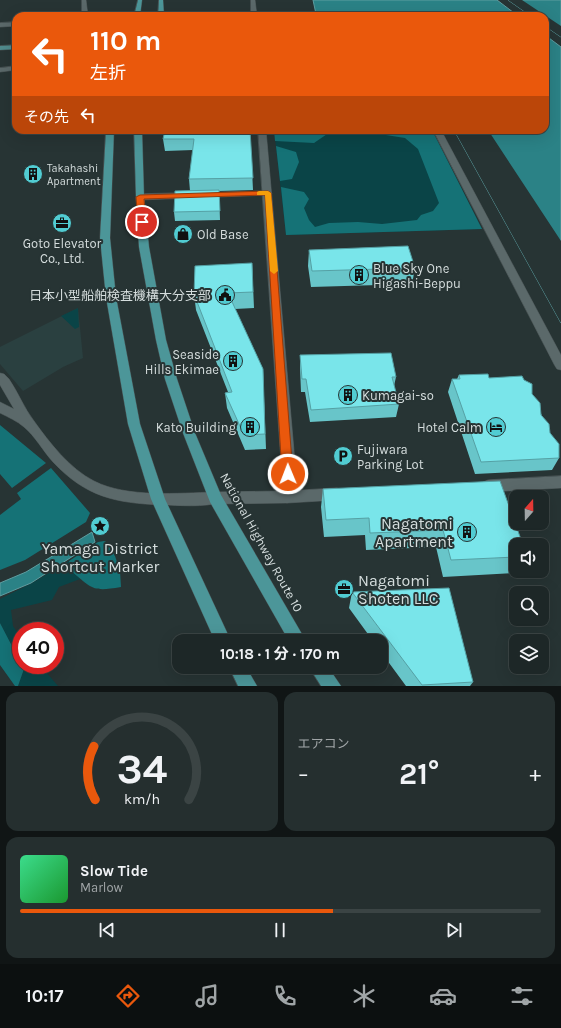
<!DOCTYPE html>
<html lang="ja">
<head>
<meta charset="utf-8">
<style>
	body { margin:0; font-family:Karla,"Noto Sans JP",sans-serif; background:#252f2f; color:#f1f3f6; height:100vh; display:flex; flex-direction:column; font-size:15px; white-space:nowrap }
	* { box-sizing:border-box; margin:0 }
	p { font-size:13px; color:#a0a5a7 }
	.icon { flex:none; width:22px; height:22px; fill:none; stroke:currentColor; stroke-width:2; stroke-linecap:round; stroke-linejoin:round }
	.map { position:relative; height:686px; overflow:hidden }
	.sheet { display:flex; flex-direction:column; gap:6px; padding:6px; background:#101515; flex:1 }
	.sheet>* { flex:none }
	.banner { position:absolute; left:12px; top:12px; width:537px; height:122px; border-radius:12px; box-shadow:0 4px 16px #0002,0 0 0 1px #3b4444; background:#ea580c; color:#fff; overflow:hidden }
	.needle { width:26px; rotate:20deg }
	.controls { position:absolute; left:509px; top:490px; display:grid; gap:8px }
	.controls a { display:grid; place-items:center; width:40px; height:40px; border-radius:8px; background:#1d2727; box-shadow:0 4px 16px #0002,0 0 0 1px #3b4444; font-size:20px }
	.speed { position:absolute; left:12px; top:622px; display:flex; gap:8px; font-size:20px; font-weight:700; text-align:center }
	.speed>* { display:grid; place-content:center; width:52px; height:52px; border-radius:50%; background:#1d2727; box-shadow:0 4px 16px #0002,0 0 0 1px #3b4444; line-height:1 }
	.speed .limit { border:6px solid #d22; background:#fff; color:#111 }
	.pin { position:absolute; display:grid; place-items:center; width:34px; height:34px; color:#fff; margin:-17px; border:2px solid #fff; border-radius:50%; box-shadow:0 1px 4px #0007 }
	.me { position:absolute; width:44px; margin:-22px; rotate:359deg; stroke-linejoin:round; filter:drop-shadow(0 0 3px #0008) }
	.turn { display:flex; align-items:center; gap:14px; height:84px; padding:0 12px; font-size:18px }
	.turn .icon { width:52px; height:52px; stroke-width:2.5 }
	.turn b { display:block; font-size:28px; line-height:34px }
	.then { display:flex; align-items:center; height:38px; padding:0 12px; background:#0003; gap:8px; font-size:15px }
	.big { font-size:30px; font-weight:700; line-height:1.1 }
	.sheet .card { flex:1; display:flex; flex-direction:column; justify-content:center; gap:6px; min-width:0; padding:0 14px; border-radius:12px; background:#252f2f }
	.sheet .dial { align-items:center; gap:0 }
	.dial svg { height:104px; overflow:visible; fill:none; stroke:#3b4444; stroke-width:7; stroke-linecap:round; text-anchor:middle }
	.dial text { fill:#f1f3f6; stroke:none }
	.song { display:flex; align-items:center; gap:12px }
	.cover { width:48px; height:48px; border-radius:6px; background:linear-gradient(135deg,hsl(150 70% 55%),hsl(130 70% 35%)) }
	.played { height:4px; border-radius:2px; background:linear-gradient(90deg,#ea580c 60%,#3b4444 60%) }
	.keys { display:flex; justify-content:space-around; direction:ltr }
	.heat { display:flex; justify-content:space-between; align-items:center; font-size:22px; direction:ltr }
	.sheet .tiles { flex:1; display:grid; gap:6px; grid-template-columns:1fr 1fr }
	.card:last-child { grid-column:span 2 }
	.trip { position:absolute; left:172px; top:634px; width:216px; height:40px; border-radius:12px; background:#1d2727; box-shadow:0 4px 16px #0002,0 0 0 1px #3b4444; font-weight:700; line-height:40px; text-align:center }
	.menu { display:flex; height:64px; justify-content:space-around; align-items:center; background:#0c1010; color:#a0a5a7 }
	.menu .icon { width:28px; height:28px }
	.menu .selected { color:#ea580c }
	.menu b { font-size:18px; color:#f1f3f6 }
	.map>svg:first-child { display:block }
	.built { fill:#2a4040 }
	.green { fill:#0a4447 }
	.forest { fill:#157276 }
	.water { fill:#2b8286; stroke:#5e9da0 }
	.pier { fill:#273434 }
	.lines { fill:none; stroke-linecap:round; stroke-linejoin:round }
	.minor-casing { stroke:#475152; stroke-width:1 }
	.tertiary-casing { stroke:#475152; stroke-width:1 }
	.primary-casing { stroke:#475152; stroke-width:1 }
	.trunk-casing { stroke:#475152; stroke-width:1 }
	.minor { fill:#5b696a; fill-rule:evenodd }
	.tertiary { fill:#5b696a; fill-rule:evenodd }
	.primary { fill:#508b8d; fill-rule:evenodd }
	.trunk { fill:#4c9699; fill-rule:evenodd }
	.wall { fill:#68c5c9 }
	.shaded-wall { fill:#55a0a4 }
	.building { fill:#79e5ea; stroke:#55a0a4 }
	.route { fill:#ea580c; stroke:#983908 }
	.slow { fill:#f59e0b }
	.labels { text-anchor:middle; stroke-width:4; stroke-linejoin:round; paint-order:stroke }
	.far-poi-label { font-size:11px; fill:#d5dddd; stroke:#273434; text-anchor:start }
	.poi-label { font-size:13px; fill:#d5dddd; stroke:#273434; text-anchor:start }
	.street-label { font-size:13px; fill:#d5dddd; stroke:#273434 }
	.near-poi-label { font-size:16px; fill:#d5dddd; stroke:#273434; text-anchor:end }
</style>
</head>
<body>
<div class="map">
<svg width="561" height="686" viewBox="0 0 561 686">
	<rect width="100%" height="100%" fill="#273434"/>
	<path class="built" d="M78,308L83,358L63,367L23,391L0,364V347Z"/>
	<path class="green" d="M274,130H432L482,229L286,235Z
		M78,308L79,327L75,329L61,316Z
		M69,561L71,571L80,579L59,587L52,600L11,610L13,626L21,638V664L0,623V599L32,583Z
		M22,665H40L58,686H18L24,669Z"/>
	<path class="forest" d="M274,130H333L314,143L275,141Z
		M371,130H432L482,229L286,235L281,187L304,192L309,199L304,208L309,220L315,227L329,223L358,222L382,224L417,220L421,215L433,211L439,203L418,149L405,138L373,133Z
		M276,146L296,152L299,162L292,179L280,181Z
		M0,425L46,463L12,488L0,474Z
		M51,468L90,513L86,522L25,560L0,570V515L21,499L17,493Z
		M104,541L111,544L120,571L121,587C92,592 93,589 71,571L69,561L98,542Z
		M0,623L24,669L18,686H15L0,665Z"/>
	<path class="water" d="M313,0H497L518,16H297V14H316Z
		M508,0H561V37L545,26V16H531Z
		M545,35L561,47V323L454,130H545Z
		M92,532L95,542L31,583L0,596V583L26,572Z"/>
	<path class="pier" d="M508,0H522L561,26V37L545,26V16H531Z
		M454,130H488L561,241V323Z"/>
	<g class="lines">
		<defs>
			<path id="minor" d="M82,0H86L88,16H82Z
				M138,13L140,16H127Z
				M256,13L254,16H158L161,14Z
				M16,22V26L0,27V23Z
				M16,66V70L0,72V68Z
				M433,130H441L561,355V370L557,369L555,366Z
				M268,191L272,193L271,195L140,200L136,197L140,194Z
				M0,373L4,374L9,379C18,392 24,408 34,421C49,442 70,469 94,481C127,498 179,493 215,492L220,494L222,498L220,502C205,508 178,505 162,505C115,503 86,497 53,462C43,451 35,436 24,427C17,421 8,417 0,413V402L14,409L0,385Z
				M561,476V488L488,492L483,490L481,486L483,482L488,480Z
				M337,488L342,490L344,494L342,498L337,500L287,503L282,501L280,497L282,493L287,491Z"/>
			<path id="tertiary" d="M251,0H255L257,16H251Z
				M258,130H266L295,462L294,497L292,501L287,503L215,504L210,502L208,498L210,494L215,492L280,491L281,462Z"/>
			<path id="primary" d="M16,45V49L0,50V46Z"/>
			<path id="trunk" d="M138,0H142L140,16H134Z
				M159,0H163L164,16H158Z
				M106,130H114L110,238L116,297L140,424L165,499L231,641H215L151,499L128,424L106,297L100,238Z
				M134,130H142L144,197L149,247L166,340L177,379L195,433L221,495L306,641H289L210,502L183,433L165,379L156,340L139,247L136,197Z
				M229,667H246L257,686H238Z
				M309,667H328L341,686H321Z"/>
		</defs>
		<use href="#minor" class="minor-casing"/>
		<use href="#tertiary" class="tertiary-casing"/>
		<use href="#primary" class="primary-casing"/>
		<use href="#trunk" class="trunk-casing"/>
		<use href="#minor" class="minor"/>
		<use href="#tertiary" class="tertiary"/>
		<use href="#primary" class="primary"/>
		<use href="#trunk" class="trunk"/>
	</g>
	<path class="wall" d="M250,130L253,190L219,191L220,220L175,221L174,212L190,191L189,179L193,150L165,151L163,139Z
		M309,250L415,268L412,284L311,287L308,266Z
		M252,263L254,308L235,309L263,369L266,449L245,450L227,408L225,393L228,392L196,310L194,294Z
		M300,355L396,377L394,386L399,404L396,417L310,422L305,392H301L300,368Z
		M459,375L489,378L532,394L550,433L559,458L552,470L475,474L448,392L452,379H457Z
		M323,489L516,545V571H517L515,573L443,577L436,547L366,550L365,535L324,537L321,507Z
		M352,592L473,682L470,686H406L381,652V641H373L349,608Z"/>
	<path class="shaded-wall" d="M219,190L220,198V220V211Z"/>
	<path class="building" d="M165,130H250L253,178L189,179L194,139H163Z
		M219,190L220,211L174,212L175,191Z
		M408,246L415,268L312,271L309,250Z
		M252,263L253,292L228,293L263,369L265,434L244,435L225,393L232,392L194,294L195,266Z
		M391,353L396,377H392L399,404L311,410L306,379H302L300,355Z
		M488,374L489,378L522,376L524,380L532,384V394L540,403L541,415L549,424L550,433L559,444V458L481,462L452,379H460L459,375Z
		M500,481L523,545H516V557L451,560L443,530L370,533L369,518L326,520L323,489Z
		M449,588L473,682L422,685L352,592Z"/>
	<path class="route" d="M268,191L271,193L293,474L292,477L288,479L284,477L282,474L265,195L144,199L146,222L142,224L138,222L136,197L140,195Z"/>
	<path class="slow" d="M259,191H268L271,193L278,271L274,274L270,271L265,195H257V192Z"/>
	<defs>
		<symbol id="building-disc" viewBox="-11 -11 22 22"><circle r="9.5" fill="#51ccd2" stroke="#273434"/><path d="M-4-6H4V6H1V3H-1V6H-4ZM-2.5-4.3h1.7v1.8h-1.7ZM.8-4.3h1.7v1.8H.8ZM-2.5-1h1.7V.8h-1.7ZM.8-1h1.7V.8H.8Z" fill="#111"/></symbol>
		<symbol id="office-disc" viewBox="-11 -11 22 22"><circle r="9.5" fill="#51ccd2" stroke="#273434"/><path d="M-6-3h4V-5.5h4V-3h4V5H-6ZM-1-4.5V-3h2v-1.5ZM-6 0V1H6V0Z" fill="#111"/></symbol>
		<symbol id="shop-disc" viewBox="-11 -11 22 22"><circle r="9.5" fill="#51ccd2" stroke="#273434"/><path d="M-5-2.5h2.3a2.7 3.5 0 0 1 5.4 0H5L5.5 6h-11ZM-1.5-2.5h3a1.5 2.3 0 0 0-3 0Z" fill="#111"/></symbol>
		<symbol id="civic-disc" viewBox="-11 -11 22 22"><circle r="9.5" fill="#51ccd2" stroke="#273434"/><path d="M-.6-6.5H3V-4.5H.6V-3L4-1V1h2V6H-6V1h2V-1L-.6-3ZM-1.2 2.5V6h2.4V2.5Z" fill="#111"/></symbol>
		<symbol id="hotel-disc" viewBox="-11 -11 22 22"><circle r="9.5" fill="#51ccd2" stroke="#273434"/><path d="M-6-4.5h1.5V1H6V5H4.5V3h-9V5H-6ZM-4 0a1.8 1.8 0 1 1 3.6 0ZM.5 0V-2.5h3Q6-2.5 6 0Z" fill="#111"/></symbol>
		<symbol id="parking-disc" viewBox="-11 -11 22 22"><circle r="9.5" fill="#51ccd2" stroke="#273434"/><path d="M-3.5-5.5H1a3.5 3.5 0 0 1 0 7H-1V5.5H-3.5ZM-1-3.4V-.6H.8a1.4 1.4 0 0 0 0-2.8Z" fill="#111"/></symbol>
		<symbol id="sight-disc" viewBox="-11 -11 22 22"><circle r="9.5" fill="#51ccd2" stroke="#273434"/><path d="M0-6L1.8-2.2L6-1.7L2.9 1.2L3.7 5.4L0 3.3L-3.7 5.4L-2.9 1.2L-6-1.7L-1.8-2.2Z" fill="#111"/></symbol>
	</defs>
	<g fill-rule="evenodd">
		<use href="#building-disc" x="22" y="163" width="22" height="22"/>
		<use href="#office-disc" x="51" y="212" width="22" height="22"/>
		<use href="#shop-disc" x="172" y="223" width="22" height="22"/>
		<use href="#building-disc" x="348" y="264" width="22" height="22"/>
		<use href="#civic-disc" x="214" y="284" width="22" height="22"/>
		<use href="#building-disc" x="222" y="350" width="22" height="22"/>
		<use href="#building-disc" x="337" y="384" width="22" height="22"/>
		<use href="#building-disc" x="239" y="416" width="22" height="22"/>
		<use href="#hotel-disc" x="485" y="416" width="22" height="22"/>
		<use href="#parking-disc" x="332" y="445" width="22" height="22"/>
		<use href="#sight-disc" x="89" y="515" width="22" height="22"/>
		<use href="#building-disc" x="456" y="521" width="22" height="22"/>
		<use href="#office-disc" x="333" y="578" width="22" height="22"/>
	</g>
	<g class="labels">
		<g class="far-poi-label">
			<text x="47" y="172">Takahashi<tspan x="47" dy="13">Apartment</tspan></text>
		</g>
		<g class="poi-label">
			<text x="197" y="239">Old Base</text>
			<text x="62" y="248" text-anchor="middle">Goto Elevator<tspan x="62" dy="15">Co., Ltd.</tspan></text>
			<text x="373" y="273">Blue Sky One<tspan x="373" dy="15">Higashi-Beppu</tspan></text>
			<text x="211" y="300" text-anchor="end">日本小型船舶検査機構大分支部</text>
			<text x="219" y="359" text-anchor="end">Seaside<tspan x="219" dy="15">Hills Ekimae</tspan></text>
			<text x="362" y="400">Kumagai-so</text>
			<text x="236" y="432" text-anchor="end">Kato Building</text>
			<text x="482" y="432" text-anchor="end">Hotel Calm</text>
			<text x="357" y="454">Fujiwara<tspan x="357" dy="15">Parking Lot</tspan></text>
		</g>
		<g class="street-label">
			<text transform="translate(262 542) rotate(61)" y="5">National Highway Route 10</text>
		</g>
		<g class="near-poi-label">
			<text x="453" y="529">Nagatomi<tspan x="453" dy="18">Apartment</tspan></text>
			<text x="100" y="554" text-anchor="middle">Yamaga District<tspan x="100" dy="18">Shortcut Marker</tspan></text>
			<text x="358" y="586" text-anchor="start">Nagatomi<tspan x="358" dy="18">Shoten LLC</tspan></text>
		</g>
	</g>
</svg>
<div class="controls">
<a><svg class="needle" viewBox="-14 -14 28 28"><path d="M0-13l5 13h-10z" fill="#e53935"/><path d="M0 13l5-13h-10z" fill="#a0a5a7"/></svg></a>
<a><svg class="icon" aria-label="sound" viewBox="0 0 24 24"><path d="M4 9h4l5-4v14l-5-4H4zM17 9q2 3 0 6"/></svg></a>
<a><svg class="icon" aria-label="search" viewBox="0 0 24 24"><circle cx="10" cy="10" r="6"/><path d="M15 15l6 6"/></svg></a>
<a><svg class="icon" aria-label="layers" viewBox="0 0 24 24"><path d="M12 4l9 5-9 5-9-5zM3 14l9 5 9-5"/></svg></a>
</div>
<div class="speed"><div class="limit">40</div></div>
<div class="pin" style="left:142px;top:222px;background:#d93025"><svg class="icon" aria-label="arrive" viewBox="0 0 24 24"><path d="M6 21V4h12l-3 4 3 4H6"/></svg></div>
<svg class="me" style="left:288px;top:474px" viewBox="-20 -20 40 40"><circle r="17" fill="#ea580c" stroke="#fff" stroke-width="3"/><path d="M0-11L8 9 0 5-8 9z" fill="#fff"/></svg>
<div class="trip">10:18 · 1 分 · 170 m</div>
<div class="banner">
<div class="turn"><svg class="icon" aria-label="left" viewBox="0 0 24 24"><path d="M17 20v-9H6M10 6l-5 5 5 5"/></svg><div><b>110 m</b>左折</div></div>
<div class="then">その先<svg class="icon" aria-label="left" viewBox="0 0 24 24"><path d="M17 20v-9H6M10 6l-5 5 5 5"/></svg></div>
</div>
</div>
<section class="sheet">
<div class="tiles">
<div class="card dial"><svg viewBox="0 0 100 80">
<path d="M14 69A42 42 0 1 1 86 69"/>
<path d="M14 69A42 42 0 0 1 13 28" stroke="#ea580c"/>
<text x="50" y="56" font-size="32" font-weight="700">34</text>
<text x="50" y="72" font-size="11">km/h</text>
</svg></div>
<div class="card"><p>エアコン</p>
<div class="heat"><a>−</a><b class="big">21°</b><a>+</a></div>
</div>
<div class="card">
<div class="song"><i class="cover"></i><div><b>Slow Tide</b><p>Marlow</p></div></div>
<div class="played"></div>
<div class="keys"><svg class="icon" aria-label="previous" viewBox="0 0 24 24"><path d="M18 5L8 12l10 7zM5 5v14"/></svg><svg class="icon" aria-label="pause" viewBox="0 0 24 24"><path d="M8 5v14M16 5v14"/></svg><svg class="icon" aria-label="next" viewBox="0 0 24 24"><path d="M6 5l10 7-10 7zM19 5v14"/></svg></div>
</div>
</div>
</section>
<nav class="menu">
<b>10:17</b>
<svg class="icon selected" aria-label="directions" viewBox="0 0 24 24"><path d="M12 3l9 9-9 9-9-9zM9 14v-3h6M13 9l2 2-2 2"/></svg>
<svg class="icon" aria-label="music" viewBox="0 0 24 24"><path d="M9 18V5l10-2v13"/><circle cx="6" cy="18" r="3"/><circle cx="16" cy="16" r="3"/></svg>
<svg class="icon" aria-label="phone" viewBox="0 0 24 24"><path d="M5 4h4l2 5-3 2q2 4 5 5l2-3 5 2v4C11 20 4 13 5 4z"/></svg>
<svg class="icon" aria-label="climate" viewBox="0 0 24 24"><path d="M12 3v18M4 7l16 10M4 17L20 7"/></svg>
<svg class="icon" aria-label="car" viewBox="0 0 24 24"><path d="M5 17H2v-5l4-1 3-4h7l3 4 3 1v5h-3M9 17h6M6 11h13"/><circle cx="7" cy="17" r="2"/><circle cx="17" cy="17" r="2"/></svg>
<svg class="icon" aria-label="filters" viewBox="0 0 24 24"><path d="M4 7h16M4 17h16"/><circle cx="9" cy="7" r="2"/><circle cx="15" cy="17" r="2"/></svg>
</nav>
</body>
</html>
